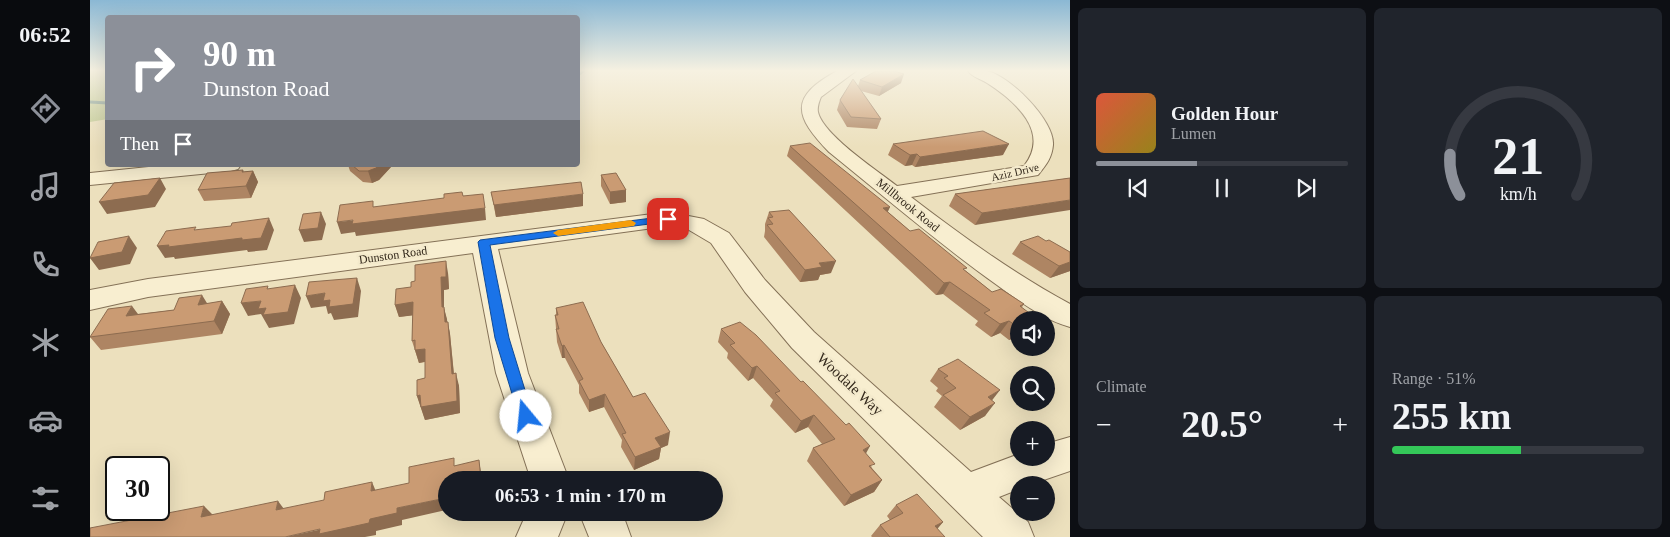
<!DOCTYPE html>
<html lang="en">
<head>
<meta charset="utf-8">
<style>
	body { margin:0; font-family:Georgia,serif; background:#20242c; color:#f1f3f6; height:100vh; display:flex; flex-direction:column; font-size:19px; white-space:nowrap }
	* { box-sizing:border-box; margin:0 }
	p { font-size:16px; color:#9ea1a6 }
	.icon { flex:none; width:28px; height:28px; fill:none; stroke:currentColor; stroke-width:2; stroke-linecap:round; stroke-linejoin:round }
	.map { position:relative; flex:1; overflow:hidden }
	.side { display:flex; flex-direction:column; gap:8px; padding:8px; background:#0d0f14; width:600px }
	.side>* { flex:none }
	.top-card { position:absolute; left:15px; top:15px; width:475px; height:152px; border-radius:5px; box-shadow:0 5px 20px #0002; background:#8c9099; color:#fff; overflow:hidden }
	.controls { position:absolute; left:920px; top:311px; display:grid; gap:10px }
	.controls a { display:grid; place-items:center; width:45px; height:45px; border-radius:50%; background:#171b24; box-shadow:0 5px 20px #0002; font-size:25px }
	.speed { position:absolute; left:15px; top:456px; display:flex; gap:10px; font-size:25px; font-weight:700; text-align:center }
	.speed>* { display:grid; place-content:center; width:65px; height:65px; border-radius:50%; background:#171b24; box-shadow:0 5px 20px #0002; line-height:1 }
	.speed .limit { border:2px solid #111; border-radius:8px; background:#fff; color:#111 }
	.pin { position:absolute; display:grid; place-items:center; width:42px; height:42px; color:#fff; margin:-21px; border-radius:10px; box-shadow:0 2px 8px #0006 }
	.me { position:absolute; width:55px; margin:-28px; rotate:343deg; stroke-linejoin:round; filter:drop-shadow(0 0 4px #0008) }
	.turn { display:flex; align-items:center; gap:18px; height:105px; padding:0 15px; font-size:22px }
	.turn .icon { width:65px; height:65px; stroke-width:2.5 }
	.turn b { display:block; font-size:35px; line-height:42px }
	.then { display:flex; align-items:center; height:48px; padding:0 15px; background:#0003; gap:10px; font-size:19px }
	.big { font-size:38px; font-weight:700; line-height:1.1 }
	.side .widget { flex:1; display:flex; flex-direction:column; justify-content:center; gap:8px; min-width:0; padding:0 18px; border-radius:8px; background:#20242c }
	.side .dial { align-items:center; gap:0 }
	.dial svg { height:130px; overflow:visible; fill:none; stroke:#363941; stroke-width:7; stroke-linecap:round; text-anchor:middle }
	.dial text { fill:#f1f3f6; stroke:none }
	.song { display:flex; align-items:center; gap:15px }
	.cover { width:60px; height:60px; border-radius:8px; background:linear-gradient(135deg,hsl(10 70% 55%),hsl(50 70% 35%)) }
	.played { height:5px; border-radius:2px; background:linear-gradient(90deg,#8c9099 40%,#363941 40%) }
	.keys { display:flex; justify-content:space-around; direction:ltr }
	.heat { display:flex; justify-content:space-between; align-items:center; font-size:28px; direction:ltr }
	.charge { height:8px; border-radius:4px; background:linear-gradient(90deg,#34c759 51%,#363941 0) }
	.side .tiles { flex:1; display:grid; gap:8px; grid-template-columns:repeat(2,1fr) }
	.trip { position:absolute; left:348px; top:471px; width:285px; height:50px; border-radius:25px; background:#171b24; box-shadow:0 5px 20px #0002; font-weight:700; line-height:50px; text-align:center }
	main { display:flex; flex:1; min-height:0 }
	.tab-bar { display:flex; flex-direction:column; width:90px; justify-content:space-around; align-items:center; background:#090b0e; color:#9ea1a6 }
	.tab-bar .icon { width:35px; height:35px }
	.tab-bar .selected { color:#8c9099 }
	.tab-bar b { font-size:22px; color:#f1f3f6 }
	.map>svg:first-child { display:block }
	.green { fill:#c1ca92 }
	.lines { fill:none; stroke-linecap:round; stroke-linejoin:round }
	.stream { stroke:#698b84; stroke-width:3 }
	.minor-casing { stroke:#847157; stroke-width:2 }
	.minor { fill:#f8eed0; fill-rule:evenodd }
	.wall { fill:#ae8563 }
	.shaded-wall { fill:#8d6c50 }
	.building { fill:#ca9b73; stroke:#8d6c50 }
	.route { fill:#1a73e8; stroke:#114b97 }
	.slow { fill:#f59e0b }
	.labels { text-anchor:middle; stroke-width:5; stroke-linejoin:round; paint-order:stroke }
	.far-street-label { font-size:11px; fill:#33281b; stroke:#f4eacc }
	.street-label { font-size:12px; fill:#33281b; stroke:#f4eacc }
	.near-street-label { font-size:15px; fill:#33281b; stroke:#f4eacc }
</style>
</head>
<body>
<main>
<nav class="tab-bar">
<b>06:52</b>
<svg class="icon selected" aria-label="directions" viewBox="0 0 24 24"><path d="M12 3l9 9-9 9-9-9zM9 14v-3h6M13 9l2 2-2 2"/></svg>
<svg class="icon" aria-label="music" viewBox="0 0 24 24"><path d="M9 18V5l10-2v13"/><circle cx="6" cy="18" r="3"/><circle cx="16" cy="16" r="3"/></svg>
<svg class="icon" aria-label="phone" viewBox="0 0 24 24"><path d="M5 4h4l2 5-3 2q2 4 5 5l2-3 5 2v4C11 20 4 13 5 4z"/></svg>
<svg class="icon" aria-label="climate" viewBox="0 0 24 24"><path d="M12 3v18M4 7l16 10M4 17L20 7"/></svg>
<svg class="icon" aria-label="car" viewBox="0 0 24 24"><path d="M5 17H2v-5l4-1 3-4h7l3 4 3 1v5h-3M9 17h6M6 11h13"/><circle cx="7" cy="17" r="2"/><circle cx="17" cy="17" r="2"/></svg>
<svg class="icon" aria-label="filters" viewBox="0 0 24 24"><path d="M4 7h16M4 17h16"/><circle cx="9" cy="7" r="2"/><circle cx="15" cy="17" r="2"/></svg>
</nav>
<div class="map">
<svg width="980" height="537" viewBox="0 0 980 537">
	<rect width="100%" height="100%" fill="#ece0bd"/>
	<path class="green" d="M0,71H17L18,119L0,122Z"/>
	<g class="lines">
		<path class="stream" d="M488,75L493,71
			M0,102L18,103"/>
		<defs>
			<path id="minor" d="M747,71H766L731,97C729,102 727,107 728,112C733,135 788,171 807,186L934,166C961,132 925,101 897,83C891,79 882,77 878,71C884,71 891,70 897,71C920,76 965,121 963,145C962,158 956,165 948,175L821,197C872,236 923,273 980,304V327C954,320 929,301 907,285C849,244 795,197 739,152C704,116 699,97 747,71Z
				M78,165H151L148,169L141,171L0,185V173Z
				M578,212L614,219L639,233L675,280L724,332L881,472L929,454V458H956V444L980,437V471L939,485H929V489L909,497L938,522L944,537H893L702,348L655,292L621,243L599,230L578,226L408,249L438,373L479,480H441L406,373L383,253L58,297L0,310V290L58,279Z
				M437,512H478L468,537H426Z
				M489,512H532L541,537H499Z"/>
		</defs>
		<use href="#minor" class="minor-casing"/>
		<use href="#minor" class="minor"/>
	</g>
	<path class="wall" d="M770,80L811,83L789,96L771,91L791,119L787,129L757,127L747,110L750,100L768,86Z
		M803,144L913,155L825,167L822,165L815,166L798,155Z
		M700,146L798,212L820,231L876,271L902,292L934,304L932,307L929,320V336L919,340L910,333L901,337L885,325L888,321L853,294L846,295L697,156Z
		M258,165H300L301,167L289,180L282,183L273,182L260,171Z
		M153,170L154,172L163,171L168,182L161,198L114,201L108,190Z
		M511,175L536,190V202L520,204L511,186Z
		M980,178L885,225L859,206L865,194Z
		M401,192L493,206L406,217Z
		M679,212L741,273L730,275L728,280L710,282L674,237L675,231V224Z
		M956,241L980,252V271L960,278L922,254L930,242Z
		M358,273L359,289L354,290V308L360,334L364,374L369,386L370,413L335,420L327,396L335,378V362L329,363L322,341L323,315L309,317L305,305L321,287Z
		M132,301L140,314L132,334L11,350L0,337L48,314L84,310Z
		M466,308L511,342L543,397L578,445L571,448L569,459L544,470L531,447L532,440L514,407L499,412L489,393V385L475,358H472L467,342L465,315H466Z
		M631,329L776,454L782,468L792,480L784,492L754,506L717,461L723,448L732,444L718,427L705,433L680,406L683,400L663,378L658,381L637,358L638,353L628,342Z
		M848,369L902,400L895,416L870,430L844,407L852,396L846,391L848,388L840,381Z
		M806,505L853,522L847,529L855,537H782L781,536L790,525L800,520L797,516Z"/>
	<path class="shaded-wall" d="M814,74L811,83L789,96L792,87Z
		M919,144L913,155L825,167L830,157Z
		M827,154L822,165L815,166L820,155Z
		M290,165H300L301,167L289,180L282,183L278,171Z
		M163,171L168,182L161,198L156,186Z
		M70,178L76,189L65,207L17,214L9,202Z
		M536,190V202L520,204V192Z
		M493,194V206L406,217L404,205Z
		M980,200V210L885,225L892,213Z
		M800,207L795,218L793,208Z
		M395,208L396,220L266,236L265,232L251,234L247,222Z
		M231,212L236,224L232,240L214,242L209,230Z
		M179,218L184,230L177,250L158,252L157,250L85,259L84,257L75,258L67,246Z
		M39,236L47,248L40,264L9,270L0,258Z
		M356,261L358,273L359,289L354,290V308L357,319L358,335L352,307L351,277Z
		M746,261L741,273L730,275L728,280L710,282L715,270L729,263Z
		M980,262V271L960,278L969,266Z
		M267,278L271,291L268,317L244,320L241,313L238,314L236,306L221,308L216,296L235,293Z
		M860,282L853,294L846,295L854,283Z
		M205,285L211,298L204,324L179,328L171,314L158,316L151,303L171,301Z
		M112,295L120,308L108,305Z
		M132,301L140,314L132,334L124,321Z
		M323,302L326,315L309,317L305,305Z
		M42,306L51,318L36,316Z
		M919,321L910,333L901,337L910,324Z
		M358,322L360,334L365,387L362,374Z
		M929,327V336L919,340Z
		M474,345L475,358H472V346Z
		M335,349L338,361L329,363L325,350Z
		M667,366L663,378L658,381L662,368Z
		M366,373L369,386L370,413L335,420L327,396Z
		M910,390L900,403L898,397Z
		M515,394L514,407L499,412V400Z
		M905,403L895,416L870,430L880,417Z
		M724,415L718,427L705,433L711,421Z
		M580,432L578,445L571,448L569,459L544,470L545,457L565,438Z
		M780,446L773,459V450Z
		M389,460L391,473L392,480H391Z
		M792,480L784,492L754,506L761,495Z
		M282,482L287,494L281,491Z
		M356,498V510L312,520V525L286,531V535L275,537H195L280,519L307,508Z
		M188,501L197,513L186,510Z
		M114,506L125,517H111Z
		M853,522L843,534L845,526Z"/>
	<path class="building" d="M786,71H804L814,74L792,87L770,80Z
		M763,79L791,119L761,117L750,100Z
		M893,131L919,144L830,157L827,154L820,155L803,144Z
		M720,143L800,207L793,208L820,231L829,229L877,268L873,269L902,292L911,289L934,304L930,306L947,319L929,320L928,327L919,321L910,324L894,313L900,310L860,282L854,283L700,146Z
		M262,165H290L286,168L278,171H269Z
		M153,170L152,172L163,171L156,186L108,190L117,173Z
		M526,173L536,190L520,192L511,175Z
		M70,178L58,195L9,202L24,183Z
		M980,178V200L892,213L865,194Z
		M491,182L493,194L404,205L401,192Z
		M372,192L373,196L393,194L395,208L262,224L263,220L247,222L250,205L283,201V207L354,198V194Z
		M699,210L746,261L729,263L732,267L715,270L677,225L683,224L678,218L683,217L679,212Z
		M231,212L228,228L209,230L213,214Z
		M179,218L171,238L152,240V238L78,247L79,245L67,246L76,231L106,227L104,230L141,226L142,223Z
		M39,236L32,252L0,258L8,242Z
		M948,236L956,241L959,240L980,252V262L969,266L930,242Z
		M356,261V277H351L352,307H354L355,322H358L362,374L366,373L367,401L331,407L330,395L327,396V380L335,378V349L325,350V340L322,341L323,302L305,305L306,289L321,287V282L325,281V265Z
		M267,278L263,304L239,307L240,300L233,301L235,293L216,296L219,282Z
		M205,285L198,312L173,315L176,308L168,309L171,301L151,303L156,289L178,286L177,289Z
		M112,295L108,305L132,301L124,321L0,337L18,309L42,306L36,316L84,310L89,298Z
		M493,302L511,342L543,397L555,393L580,432L565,438L571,447L545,457L532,434L536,433L515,394L499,400L489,381L493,379L474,345L472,346L466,329H469L465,315H468L466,308Z
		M650,322L666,335L711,382L713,381L756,425L759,423L780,446L773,450L785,464L779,466L792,480L761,495L723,448L745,439L724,415L711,421L685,393L690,391L667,366L662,368L640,345L645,343L631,329Z
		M868,359L910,390L898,397L905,403L880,417L853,395L866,388L854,378L858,376L848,369Z
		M364,458V466L389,460L391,480H356V498L307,508V513L280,519L279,523L229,534L230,529L195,537H0V528L114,506L111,517L188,501L186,510L234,500L235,492L282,482L281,491L319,483V467Z
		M827,494L853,522L845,526L855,537H800L790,525L813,513L806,505Z"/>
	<linearGradient id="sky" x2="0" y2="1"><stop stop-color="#8bb8d4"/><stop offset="0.48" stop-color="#f6f1e1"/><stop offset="1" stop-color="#f6f1e1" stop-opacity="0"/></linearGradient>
	<rect width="980" height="147" fill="url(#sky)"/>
	<path class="route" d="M578,216L582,217V221L400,245L419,338L443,416L441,420L436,422L430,420L405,338L388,242L390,240Z"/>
	<path class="slow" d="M541,220L546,223L544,226L468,236L463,233L468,230Z"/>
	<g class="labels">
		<g class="far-street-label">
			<text transform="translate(925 172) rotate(-13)" y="4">Aziz Drive</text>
		</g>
		<g class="street-label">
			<text transform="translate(818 205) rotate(39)" y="4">Millbrook Road</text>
			<text transform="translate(303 255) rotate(-8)" y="4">Dunston Road</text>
		</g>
		<g class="near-street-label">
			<text transform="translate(760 384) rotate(43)" y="5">Woodale Way</text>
		</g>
	</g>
</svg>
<div class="controls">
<a><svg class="icon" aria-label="sound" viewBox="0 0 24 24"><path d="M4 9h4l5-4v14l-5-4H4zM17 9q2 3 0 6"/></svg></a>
<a><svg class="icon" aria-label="search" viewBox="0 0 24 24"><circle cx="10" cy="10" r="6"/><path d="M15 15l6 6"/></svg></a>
<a>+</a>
<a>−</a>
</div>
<div class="speed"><div class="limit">30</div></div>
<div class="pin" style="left:578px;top:219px;background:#d93025"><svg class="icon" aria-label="arrive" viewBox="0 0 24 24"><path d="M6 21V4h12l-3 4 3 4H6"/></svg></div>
<svg class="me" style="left:436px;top:416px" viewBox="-20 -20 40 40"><circle r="19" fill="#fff"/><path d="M0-13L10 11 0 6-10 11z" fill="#1a73e8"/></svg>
<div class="trip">06:53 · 1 min · 170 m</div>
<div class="top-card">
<div class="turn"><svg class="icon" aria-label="right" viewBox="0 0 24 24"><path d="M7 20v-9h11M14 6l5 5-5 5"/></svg><div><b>90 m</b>Dunston Road</div></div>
<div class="then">Then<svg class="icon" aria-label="arrive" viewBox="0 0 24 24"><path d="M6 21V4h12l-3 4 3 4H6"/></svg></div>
</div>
</div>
<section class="side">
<div class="tiles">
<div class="widget">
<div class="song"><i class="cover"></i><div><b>Golden Hour</b><p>Lumen</p></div></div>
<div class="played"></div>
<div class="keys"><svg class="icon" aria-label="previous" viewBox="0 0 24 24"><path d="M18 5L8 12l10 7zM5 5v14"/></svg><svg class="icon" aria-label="pause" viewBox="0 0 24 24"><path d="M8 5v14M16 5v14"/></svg><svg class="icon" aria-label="next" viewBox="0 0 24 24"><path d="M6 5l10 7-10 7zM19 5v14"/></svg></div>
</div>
<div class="widget dial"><svg viewBox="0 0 100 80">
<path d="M14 69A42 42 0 1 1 86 69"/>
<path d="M14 69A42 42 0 0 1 8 44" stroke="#8c9099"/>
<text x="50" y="56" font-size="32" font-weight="700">21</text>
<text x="50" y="72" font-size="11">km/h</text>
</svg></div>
<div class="widget"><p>Climate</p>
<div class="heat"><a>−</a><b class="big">20.5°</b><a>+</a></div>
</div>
<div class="widget"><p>Range · 51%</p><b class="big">255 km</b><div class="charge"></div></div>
</div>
</section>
</main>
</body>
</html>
